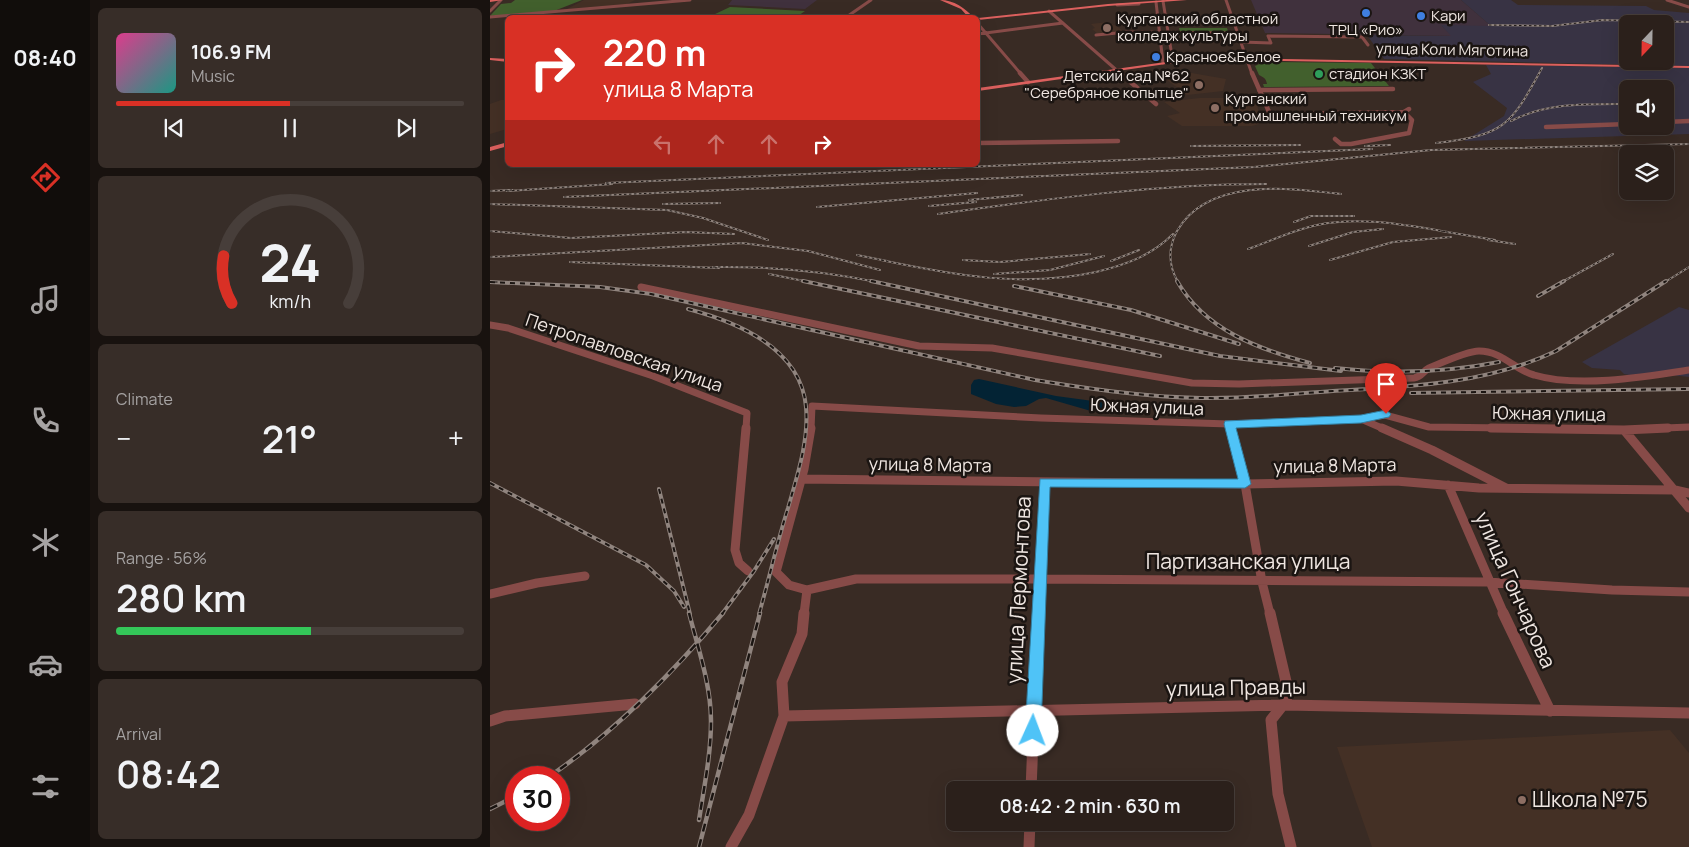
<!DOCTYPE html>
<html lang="en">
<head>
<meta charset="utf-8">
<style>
	body { margin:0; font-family:Manrope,sans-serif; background:#372d28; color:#f1f3f6; height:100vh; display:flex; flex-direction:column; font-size:19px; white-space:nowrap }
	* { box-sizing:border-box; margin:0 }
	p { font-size:16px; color:#a6a3a3 }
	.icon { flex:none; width:28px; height:28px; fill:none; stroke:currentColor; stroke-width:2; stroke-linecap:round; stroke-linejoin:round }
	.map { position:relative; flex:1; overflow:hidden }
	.sheet { display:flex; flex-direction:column; gap:8px; padding:8px; background:#18120f; width:400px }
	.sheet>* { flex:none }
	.banner { position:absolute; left:15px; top:15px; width:475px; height:152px; border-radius:8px; box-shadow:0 5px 20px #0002,0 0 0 1px #473e3a; background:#d93025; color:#fff; overflow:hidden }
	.needle { width:32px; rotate:202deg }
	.controls { position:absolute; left:1129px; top:15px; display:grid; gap:10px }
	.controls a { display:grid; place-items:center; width:55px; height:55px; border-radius:8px; background:#2b201b; box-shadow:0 5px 20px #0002,0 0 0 1px #473e3a; font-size:25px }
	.speed { position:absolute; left:15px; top:766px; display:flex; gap:10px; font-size:25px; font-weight:700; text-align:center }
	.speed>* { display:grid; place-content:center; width:65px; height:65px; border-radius:50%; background:#2b201b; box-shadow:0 5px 20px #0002,0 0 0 1px #473e3a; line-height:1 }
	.speed .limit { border:8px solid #d22; background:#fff; color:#111 }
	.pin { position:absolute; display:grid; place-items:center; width:42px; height:42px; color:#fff; margin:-51px -21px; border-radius:50% 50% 50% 0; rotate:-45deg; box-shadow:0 0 5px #0007 }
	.pin .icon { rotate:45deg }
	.me { position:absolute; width:55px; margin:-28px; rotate:2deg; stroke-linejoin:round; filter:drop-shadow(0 0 4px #0008) }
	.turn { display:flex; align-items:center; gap:18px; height:105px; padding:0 15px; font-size:22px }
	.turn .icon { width:65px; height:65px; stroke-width:2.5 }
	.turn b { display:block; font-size:35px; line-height:42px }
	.lanes { display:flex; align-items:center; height:48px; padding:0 15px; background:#0003; justify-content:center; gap:25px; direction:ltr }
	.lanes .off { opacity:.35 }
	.big { font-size:38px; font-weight:600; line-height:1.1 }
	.sheet .tile { flex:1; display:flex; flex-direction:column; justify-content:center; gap:8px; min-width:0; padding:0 18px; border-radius:8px; background:#372d28 }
	.sheet .dial { align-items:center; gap:0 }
	.dial svg { height:130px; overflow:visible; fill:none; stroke:#473e3a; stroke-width:7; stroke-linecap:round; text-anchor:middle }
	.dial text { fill:#f1f3f6; stroke:none }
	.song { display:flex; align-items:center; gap:15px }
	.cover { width:60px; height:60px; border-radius:8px; background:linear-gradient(135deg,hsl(330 70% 55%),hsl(170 70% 35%)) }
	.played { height:5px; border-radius:2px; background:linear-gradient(90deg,#d93025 50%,#473e3a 50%) }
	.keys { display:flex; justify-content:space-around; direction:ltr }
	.heat { display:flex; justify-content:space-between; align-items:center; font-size:28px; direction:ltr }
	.charge { height:8px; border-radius:4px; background:linear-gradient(90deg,#34c759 56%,#473e3a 0) }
	.trip { position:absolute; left:456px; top:781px; width:288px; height:50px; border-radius:8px; background:#2b201b; box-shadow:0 5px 20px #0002,0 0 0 1px #473e3a; font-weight:600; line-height:50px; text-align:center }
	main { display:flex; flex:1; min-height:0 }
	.tabs { display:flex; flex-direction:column; width:90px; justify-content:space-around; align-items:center; background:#110d0b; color:#a6a3a3 }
	.tabs .icon { width:35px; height:35px }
	.tabs .active { color:#d93025 }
	.tabs b { font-size:22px; color:#f1f3f6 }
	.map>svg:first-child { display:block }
	.commercial { fill:#40313d }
	.industrial { fill:#383344; fill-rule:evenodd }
	.built { fill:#443025 }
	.green { fill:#42602d }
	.water { fill:#032334 }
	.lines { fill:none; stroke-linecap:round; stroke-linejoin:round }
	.minor-far4 { stroke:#874b48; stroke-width:3 }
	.minor-far3 { stroke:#874b48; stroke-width:4.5 }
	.minor-far2 { stroke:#874b48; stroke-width:7 }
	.minor-far1 { stroke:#874b48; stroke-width:9 }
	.minor { stroke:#874b48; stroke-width:11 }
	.major { fill:#dc605e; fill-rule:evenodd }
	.rail-far2-casing { stroke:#90847e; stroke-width:2 }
	.rail-far1-casing { stroke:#90847e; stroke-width:4 }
	.rail-casing { stroke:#90847e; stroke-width:4.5 }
	.rail-far2 { stroke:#1b1512; stroke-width:1; stroke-dasharray:2.5; stroke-linecap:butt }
	.rail-far1 { stroke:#1b1512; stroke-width:2; stroke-dasharray:5; stroke-linecap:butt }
	.rail { stroke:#1b1512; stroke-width:2.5; stroke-dasharray:8; stroke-linecap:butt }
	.route { fill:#4fc3f7; stroke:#337fa1 }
	.shop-dot { fill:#3f7fe0; stroke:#1b1512; stroke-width:2 }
	.education-dot { fill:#8d6e63; stroke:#1b1512; stroke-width:2 }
	.leisure-dot { fill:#2e9e5b; stroke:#1b1512; stroke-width:2 }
	.labels { text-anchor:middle; stroke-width:5; stroke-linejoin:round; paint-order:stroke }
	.far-poi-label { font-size:15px; fill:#efe6e1; stroke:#1b1512; text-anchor:start }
	.far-street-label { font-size:15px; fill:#efe6e1; stroke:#1b1512 }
	.street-label { font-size:18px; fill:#efe6e1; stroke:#1b1512 }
	.near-street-label { font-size:21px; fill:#efe6e1; stroke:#1b1512 }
	.near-poi-label { font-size:21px; fill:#efe6e1; stroke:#1b1512; text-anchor:start }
</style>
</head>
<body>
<main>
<nav class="tabs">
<b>08:40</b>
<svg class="icon active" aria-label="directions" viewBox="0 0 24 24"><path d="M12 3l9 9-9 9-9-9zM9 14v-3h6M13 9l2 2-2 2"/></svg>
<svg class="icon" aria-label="music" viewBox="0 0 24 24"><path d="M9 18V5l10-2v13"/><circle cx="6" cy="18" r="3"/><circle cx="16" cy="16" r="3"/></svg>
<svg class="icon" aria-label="phone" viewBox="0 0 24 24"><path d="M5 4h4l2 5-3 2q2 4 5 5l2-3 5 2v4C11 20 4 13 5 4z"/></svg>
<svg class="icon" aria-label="climate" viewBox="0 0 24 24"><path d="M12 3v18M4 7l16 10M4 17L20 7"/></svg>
<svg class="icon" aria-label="car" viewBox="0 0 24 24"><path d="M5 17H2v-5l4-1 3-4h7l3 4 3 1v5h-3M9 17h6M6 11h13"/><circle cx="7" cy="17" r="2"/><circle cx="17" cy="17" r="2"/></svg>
<svg class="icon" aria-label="filters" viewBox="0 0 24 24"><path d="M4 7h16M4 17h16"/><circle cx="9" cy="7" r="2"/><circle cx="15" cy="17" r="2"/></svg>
</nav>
<section class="sheet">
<div class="tile">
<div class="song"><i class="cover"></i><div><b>106.9 FM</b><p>Music</p></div></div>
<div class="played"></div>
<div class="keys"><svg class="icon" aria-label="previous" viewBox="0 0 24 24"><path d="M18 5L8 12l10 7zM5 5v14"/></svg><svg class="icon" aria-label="pause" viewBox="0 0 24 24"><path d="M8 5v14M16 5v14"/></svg><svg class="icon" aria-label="next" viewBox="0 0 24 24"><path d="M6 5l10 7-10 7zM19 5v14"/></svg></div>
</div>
<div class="tile dial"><svg viewBox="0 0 100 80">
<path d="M14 69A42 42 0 1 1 86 69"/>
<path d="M14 69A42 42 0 0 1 9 40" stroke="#d93025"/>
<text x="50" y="56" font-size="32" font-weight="700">24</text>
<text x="50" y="72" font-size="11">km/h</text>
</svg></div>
<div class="tile"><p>Climate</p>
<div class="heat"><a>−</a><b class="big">21°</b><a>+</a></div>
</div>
<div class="tile"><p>Range · 56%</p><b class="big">280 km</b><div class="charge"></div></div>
<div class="tile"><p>Arrival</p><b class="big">08:42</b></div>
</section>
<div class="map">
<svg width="1199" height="847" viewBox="0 0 1199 847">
	<rect width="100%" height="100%" fill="#392b24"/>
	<path class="commercial" d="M242,0H327L315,9L238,5Z
		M761,0H971L1001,26H952L962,36L775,33Z"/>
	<path class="industrial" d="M971,0H1021L1028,5L1156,6L1164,10L1199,13V66L894,59L877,35L961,36L951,25L1001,26ZM1138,24H1175V61H1138Z
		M996,65L1199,68V134L974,141L1014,116L1017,108L983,82L1001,74ZM1138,89H1175V126H1138Z
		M1189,307L1199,310V377L1164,373L1140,375L1134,374L1130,370L1102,368L1092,362Z"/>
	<path class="built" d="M94,0H145L137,4L77,9Z
		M618,22L628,27L633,31L608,34L602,29L605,28L601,24Z
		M696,72L736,79L733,91L697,95L672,76Z
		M710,98H765L772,123L762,126H692L677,116L690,113L674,102Z
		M11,100H17V129L0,134V104Z
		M1180,730L1199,753V847H882L847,747Z"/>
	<path class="green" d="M25,0H92L64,11L0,16L11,4L21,3Z
		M240,7L315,11L305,18H233L223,15Z
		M689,28H737L740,37H691Z
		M774,62L881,63L899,86L774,87L773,84H777C776,78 773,77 769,75L765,66Z"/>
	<path class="water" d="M489,379L566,396L640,406L638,409L601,411L556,398L549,399L536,406L524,407L506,404L481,394V385L484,380Z"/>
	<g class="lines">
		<path class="minor-far4" d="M736,0L762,74
			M1177,0L1199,7
			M673,1L683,62
			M666,2L673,63
			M627,5L649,4
			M0,11L11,0
			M559,11L631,74
			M0,17L200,0
			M355,18L381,0
			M488,24L531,74
			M488,34L573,23
			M606,35L638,32L748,33
			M751,42L781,43L778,36L872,37L878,45"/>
		<path class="minor-far3" d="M530,73L538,82
			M630,73L666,104
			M762,73L780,114L914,112L919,109
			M769,90L903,89
			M1175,122L1199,121
			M1056,127L1138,124
			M845,139L851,144H861L919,133L922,120L914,112
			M488,143L628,141"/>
		<path class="minor-far2" d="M151,287L429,346L502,348L702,383L749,384L924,378C932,377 933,371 939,368C951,363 977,351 989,351C1012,351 1025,370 1044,375C1088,388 1154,377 1199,370
			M0,325L18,328L163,376L257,413L256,429
			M871,419L894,429
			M739,424L740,429
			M321,429L322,406L551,418L739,424L871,419L895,415L939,427L1083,429
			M1151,429L1199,427"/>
		<path class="minor-far1" d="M256,428L245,550L249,563L258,571
			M740,428L755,484L772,582L780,614
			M892,428L942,450L1016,488
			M1001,428L1134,430L1178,428
			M1134,430L1199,508
			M310,479L755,484L906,481L989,488L1185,490L1199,493
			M958,485L1014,614
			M317,590L366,579H550L998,582L1122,590L1199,592
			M0,594L47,583L95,576
			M314,614L317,590L299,585L286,572L314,469L321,428
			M548,614L554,483"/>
		<path class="minor" d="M780,613L798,690L796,701L781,720L788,794L801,847
			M1013,613L1060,711
			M294,716L795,705L1199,713
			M0,721L15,716L145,704
			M541,790L548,613
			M241,847L259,815L294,716L292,682L312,634L314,613
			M539,847L540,822"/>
		<path class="major" d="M0,0H13L0,2Z
			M450,0C464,0 475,8 484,18H479L471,9Z
			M677,0H697L618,6L488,20V18L618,4Z
			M0,58L18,59V62L0,60Z
			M736,58L1199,66V68L736,60L683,63L488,91V88L683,61Z
			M18,142V146L0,151V147Z"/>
		<defs>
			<path id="rail-far2" d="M999,25L1062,26L1113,20L1199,22
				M1021,121C1056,103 1094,104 1133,104
				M946,143C1014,135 1020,127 1052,68
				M701,146L810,145
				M875,146L900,145
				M116,183L882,149
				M0,191L22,190
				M17,191L122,184
				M74,197L764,167L941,150L1199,144
				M479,200L532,195
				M0,204L177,210L213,218L278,240
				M173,204L230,203
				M439,206L486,202
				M327,207L487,193
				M448,214C557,199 666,184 776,184
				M804,222L821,216H864
				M0,231L81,238L196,232L244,234
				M951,231L1005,240
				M998,240L1025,244
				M819,246L863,232L893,229
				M758,249C781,241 803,230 827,225C870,216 916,225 958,232
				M367,255L397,261
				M0,257L252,243L318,251L390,270
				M391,260C463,275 533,288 606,272C635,265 661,256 683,234
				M473,260L510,262L600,254
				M840,260L903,242L961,237
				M621,261L649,250
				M80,262L229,268
				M223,267C279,266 332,271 387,282
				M279,274L319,282
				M504,274L560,270L614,256
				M0,282H10
				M688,282C678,265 678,248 687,231C718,177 799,188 851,194
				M1072,282L1123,254
				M1175,282L1199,267"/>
			<path id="rail-far1" d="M313,281L670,356
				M381,281L730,356L851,371
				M687,281C715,330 768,349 820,363
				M0,282L110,287L161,294L545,380C600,389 655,397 711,398C755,399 800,394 843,391C919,387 997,384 1066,351L1176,281
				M524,286L641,310L749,344
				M1048,296L1074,281
				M198,309C247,322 311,348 316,407C319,441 307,476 298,508C287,543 279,579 269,614
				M845,368C901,374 954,373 1009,362
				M921,393L1199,389
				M0,483L156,565L184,591L194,607
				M169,489L200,614
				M232,614L264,571L284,539"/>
			<path id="rail" d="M199,613C208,648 221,685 221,721C221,755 214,787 209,820
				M57,778C124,733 181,675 233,613
				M0,809L26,796
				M209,847L270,613"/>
		</defs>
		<use href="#rail-far2" class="rail-far2-casing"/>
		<use href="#rail-far1" class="rail-far1-casing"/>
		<use href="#rail" class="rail-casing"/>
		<use href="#rail-far2" class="rail-far2"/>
		<use href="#rail-far1" class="rail-far1"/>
		<use href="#rail" class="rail"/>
	</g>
	<path class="route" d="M896,410L901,414L899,417L871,423L746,428L761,484L755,488L560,487L551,731L549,737L543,739L537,737L535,731L550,479H748L734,424L735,421L871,415Z"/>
	<g class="shop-dot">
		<circle cx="876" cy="13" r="5"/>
		<circle cx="931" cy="16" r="5"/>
		<circle cx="666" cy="57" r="5"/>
	</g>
	<g class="education-dot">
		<circle cx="617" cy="28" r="5"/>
		<circle cx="709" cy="85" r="5"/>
		<circle cx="725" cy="108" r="5"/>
		<circle cx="1032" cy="800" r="5"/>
	</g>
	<circle class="leisure-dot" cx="829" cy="74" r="5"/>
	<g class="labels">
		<g class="far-poi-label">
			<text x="941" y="21">Кари</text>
			<text x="627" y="24">Курганский областной<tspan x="627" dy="17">колледж культуры</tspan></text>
			<text x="876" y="35" text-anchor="middle">ТРЦ «Рио»</text>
			<text x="676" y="62">Красное&amp;Белое</text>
			<text x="839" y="79">стадион КЗКТ</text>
			<text x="699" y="81" text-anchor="end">Детский сад №62<tspan x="699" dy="17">"Серебряное копытце"</tspan></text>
			<text x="735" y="104">Курганский<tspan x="735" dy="17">промышленный техникум</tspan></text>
		</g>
		<g class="far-street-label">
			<text transform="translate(962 50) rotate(1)" y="5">улица Коли Мяготина</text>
		</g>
		<g class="street-label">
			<text transform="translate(134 353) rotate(19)" y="6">Петропавловская улица</text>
			<text transform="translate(657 407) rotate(2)" y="6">Южная улица</text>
			<text transform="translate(1059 414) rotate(1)" y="6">Южная улица</text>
			<text transform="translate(440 465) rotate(1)" y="6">улица 8 Марта</text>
			<text transform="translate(845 466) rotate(-1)" y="6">улица 8 Марта</text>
		</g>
		<g class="near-street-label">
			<text x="758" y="569">Партизанская улица</text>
			<text transform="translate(529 590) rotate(-87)" y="7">улица Лермонтова</text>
			<text transform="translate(1025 590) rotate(66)" y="7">улица Гончарова</text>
			<text transform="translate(746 688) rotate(-1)" y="7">улица Правды</text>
		</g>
		<g class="near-poi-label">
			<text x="1042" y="807">Школа №75</text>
		</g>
	</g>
</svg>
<div class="controls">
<a><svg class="needle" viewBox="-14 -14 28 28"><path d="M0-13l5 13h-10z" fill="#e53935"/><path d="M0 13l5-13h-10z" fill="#a6a3a3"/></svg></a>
<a><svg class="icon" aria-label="sound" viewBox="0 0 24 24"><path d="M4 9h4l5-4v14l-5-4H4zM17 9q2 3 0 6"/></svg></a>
<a><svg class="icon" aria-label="layers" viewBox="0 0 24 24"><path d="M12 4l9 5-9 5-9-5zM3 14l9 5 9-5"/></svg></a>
</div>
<div class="speed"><div class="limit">30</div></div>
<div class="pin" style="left:896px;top:414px;background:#d93025"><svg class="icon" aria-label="arrive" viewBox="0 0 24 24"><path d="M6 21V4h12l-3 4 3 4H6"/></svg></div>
<svg class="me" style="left:543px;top:731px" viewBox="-20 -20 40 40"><circle r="19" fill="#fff"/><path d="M0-13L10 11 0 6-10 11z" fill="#4fc3f7"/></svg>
<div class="trip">08:42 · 2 min · 630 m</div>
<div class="banner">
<div class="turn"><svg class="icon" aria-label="right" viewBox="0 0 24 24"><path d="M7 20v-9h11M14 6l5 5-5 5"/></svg><div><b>220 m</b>улица 8 Марта</div></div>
<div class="lanes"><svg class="icon off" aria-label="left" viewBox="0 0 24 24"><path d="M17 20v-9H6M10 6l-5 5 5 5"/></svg><svg class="icon off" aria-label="ahead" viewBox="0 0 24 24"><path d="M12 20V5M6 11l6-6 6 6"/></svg><svg class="icon off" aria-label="ahead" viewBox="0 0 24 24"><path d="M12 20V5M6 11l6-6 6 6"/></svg><svg class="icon" aria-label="right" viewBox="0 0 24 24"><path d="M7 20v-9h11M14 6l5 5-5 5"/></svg></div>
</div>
</div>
</main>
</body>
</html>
